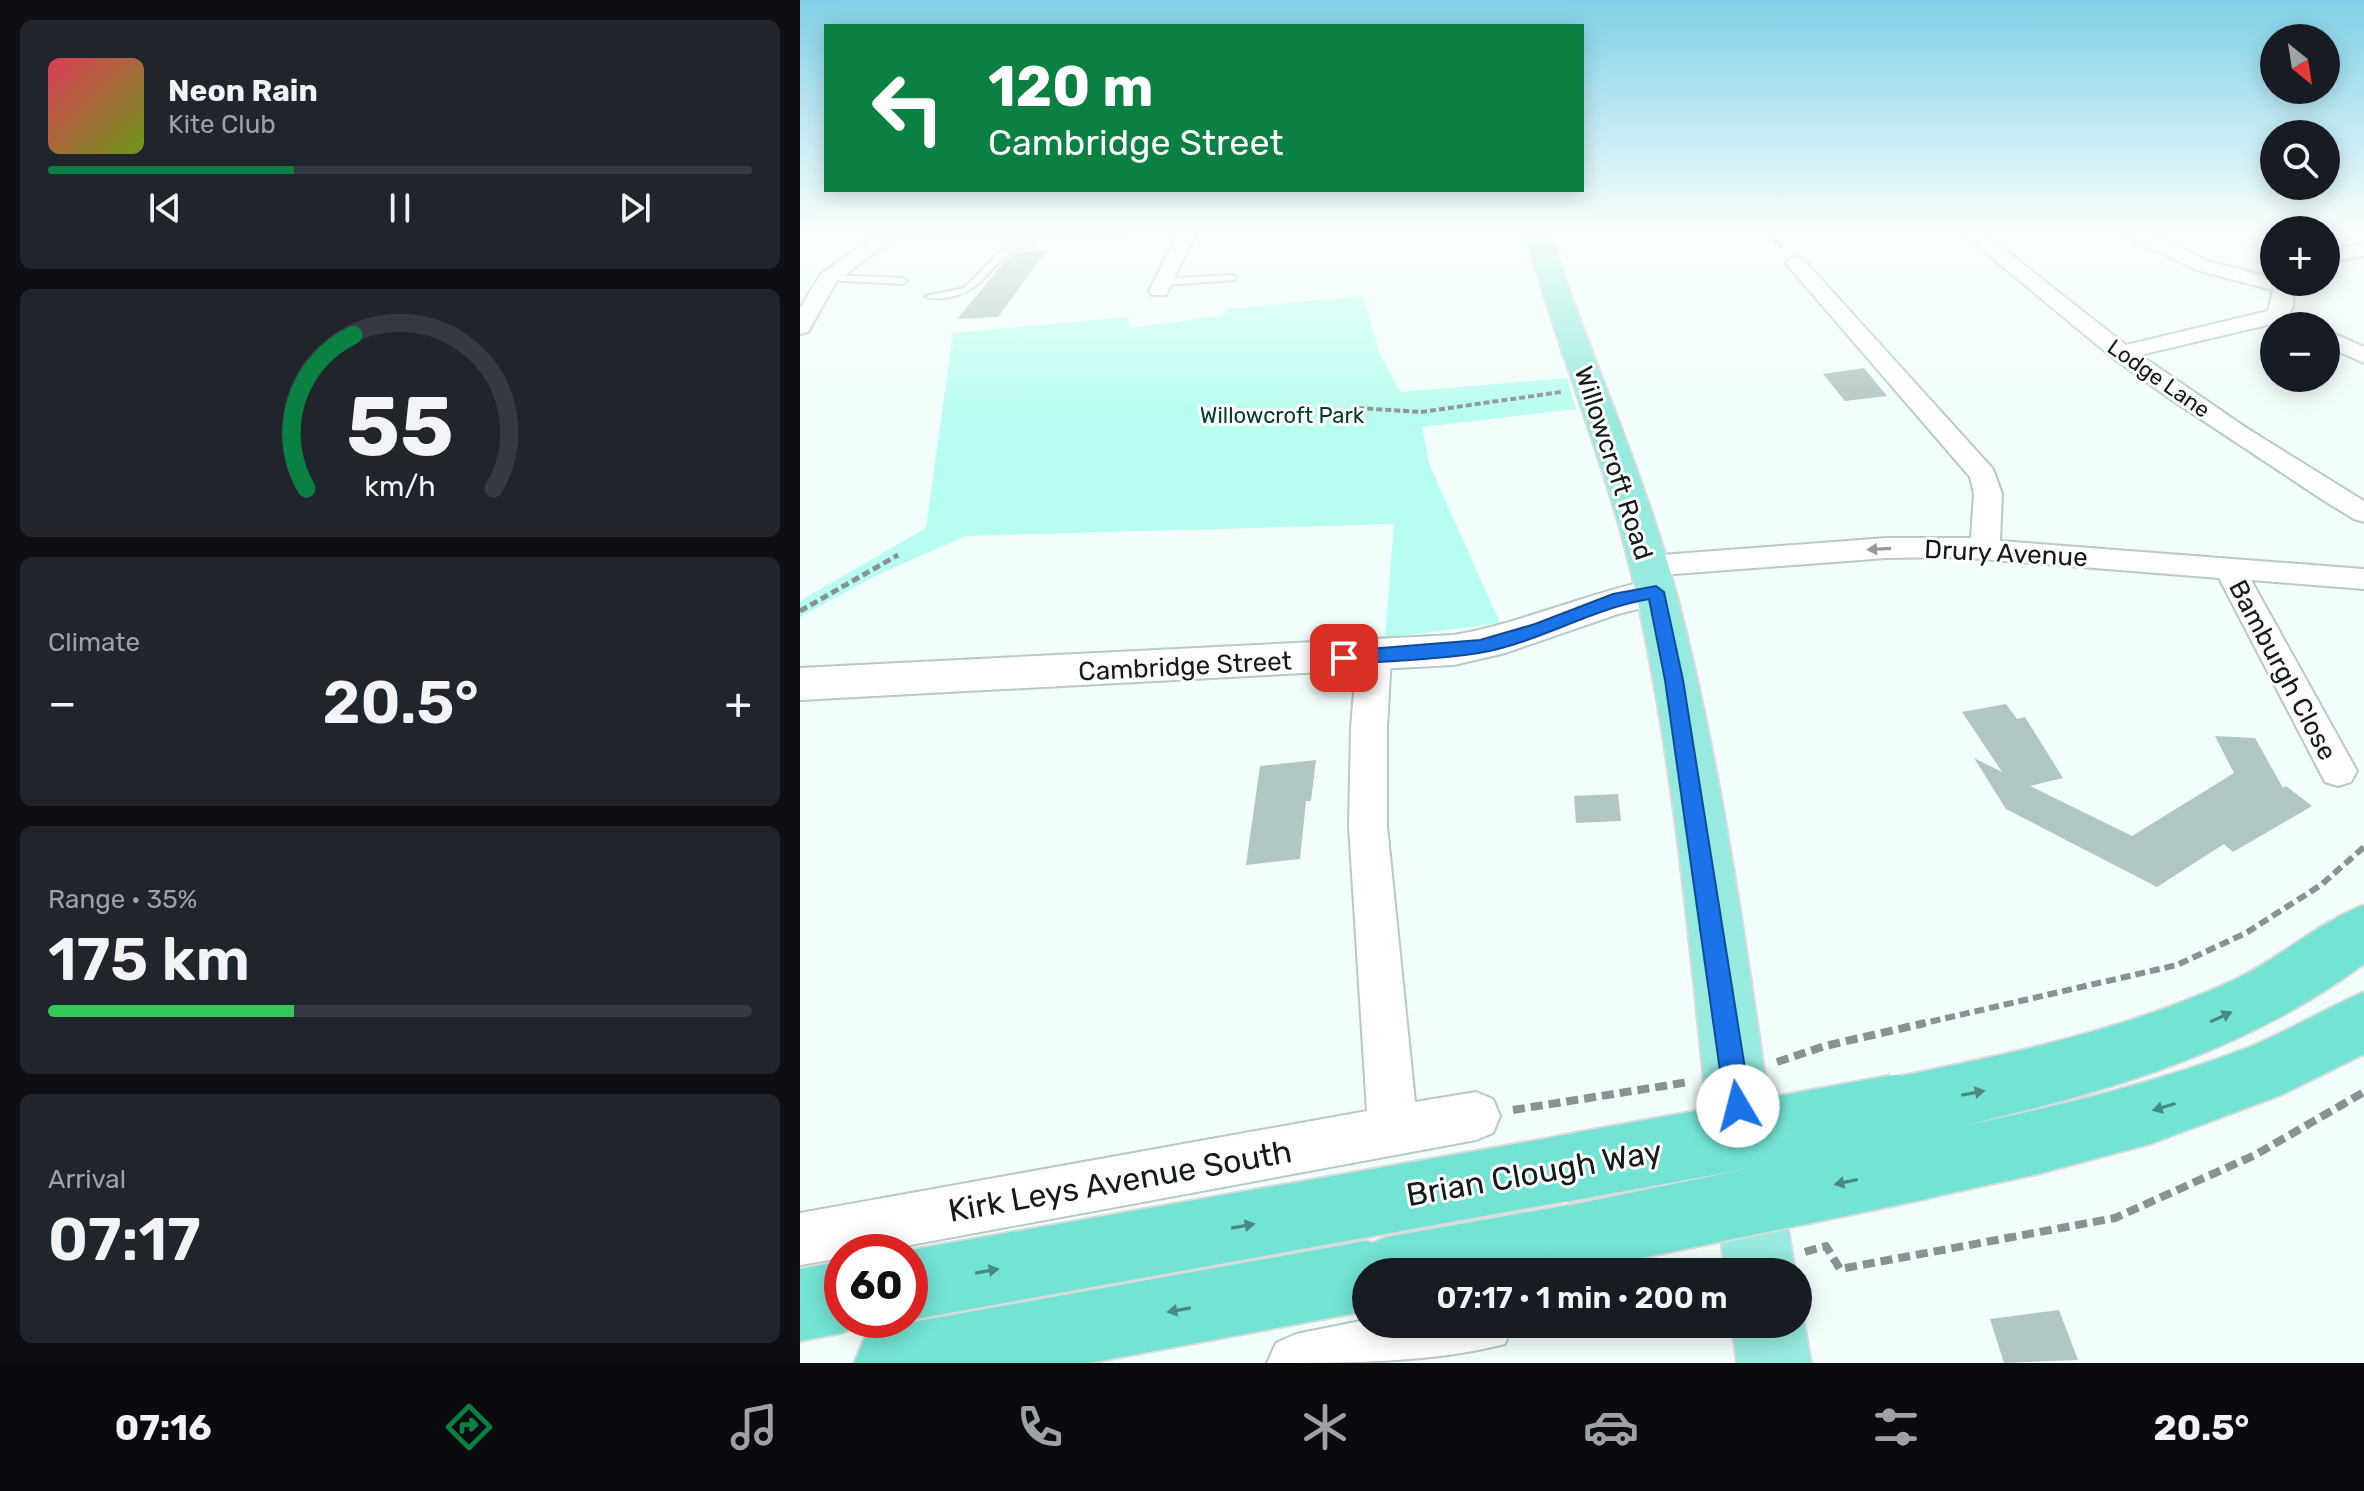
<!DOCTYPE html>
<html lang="en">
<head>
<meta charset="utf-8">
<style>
	body { margin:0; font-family:Rubik,sans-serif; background:#20242c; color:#f1f3f6; height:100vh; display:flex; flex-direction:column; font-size:30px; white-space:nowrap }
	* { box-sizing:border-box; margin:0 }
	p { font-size:26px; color:#9ea1a6 }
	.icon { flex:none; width:44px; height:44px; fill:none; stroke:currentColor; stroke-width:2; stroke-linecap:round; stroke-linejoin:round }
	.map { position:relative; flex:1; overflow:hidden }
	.drawer { display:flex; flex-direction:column; gap:20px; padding:20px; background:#0d0f14; width:800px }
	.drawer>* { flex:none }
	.hud { position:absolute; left:24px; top:24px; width:760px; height:168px; border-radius:0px; box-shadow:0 4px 20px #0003; background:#0b8043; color:#fff; overflow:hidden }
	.needle { width:52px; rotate:150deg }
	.tools { position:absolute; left:1460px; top:24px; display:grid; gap:16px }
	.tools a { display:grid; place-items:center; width:80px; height:80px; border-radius:50%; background:#171b24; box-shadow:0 4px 20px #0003; font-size:40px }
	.speed { position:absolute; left:24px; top:1234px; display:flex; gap:16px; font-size:40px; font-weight:700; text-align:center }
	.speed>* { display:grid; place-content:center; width:104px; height:104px; border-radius:50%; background:#171b24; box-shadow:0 4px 20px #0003; line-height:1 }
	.speed .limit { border:12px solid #d22; background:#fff; color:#111 }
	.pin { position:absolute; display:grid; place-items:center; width:68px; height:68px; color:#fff; margin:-34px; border-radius:16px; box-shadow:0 4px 12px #0006 }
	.me { position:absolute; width:88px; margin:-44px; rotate:352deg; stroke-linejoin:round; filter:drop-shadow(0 0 6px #0008) }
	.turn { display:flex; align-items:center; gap:28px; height:168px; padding:0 32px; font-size:36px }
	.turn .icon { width:104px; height:104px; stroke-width:2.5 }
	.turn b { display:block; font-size:56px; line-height:68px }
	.big { font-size:60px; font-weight:600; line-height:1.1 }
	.drawer .tile { flex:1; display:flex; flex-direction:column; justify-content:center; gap:12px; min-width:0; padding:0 28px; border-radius:12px; background:#20242c }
	.drawer .dial { align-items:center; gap:0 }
	.dial svg { height:208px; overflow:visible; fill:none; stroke:#363941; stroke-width:7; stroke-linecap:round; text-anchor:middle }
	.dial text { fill:#f1f3f6; stroke:none }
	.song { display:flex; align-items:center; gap:24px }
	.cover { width:96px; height:96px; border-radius:12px; background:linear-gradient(135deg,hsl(350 70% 55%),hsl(80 70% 35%)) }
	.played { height:8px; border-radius:4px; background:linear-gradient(90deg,#0b8043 35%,#363941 35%) }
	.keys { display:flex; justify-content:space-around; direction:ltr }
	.heat { display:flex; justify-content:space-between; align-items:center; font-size:44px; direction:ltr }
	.charge { height:12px; border-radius:6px; background:linear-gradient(90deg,#34c759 35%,#363941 0) }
	.trip { position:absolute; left:552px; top:1258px; width:460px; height:80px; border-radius:40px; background:#171b24; box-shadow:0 4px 20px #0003; font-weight:600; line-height:80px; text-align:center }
	.menu { display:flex; height:128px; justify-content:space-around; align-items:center; background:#090b0e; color:#9ea1a6 }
	.menu .icon { width:56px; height:56px }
	.menu .current { color:#0b8043 }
	.menu b { font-size:36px; color:#f1f3f6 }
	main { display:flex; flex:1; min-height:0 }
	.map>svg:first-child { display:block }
	.green { fill:#b8fdf1 }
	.building { fill:#b1c6c2 }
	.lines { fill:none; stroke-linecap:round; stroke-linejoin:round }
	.service-casing { stroke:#b6cac6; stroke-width:4 }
	.minor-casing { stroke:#b6cac6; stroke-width:4 }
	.tertiary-casing { stroke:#b6cac6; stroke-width:4 }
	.primary-casing { stroke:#d9dbda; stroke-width:4 }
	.trunk-casing { stroke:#d9dbda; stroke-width:4 }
	.path-far4 { stroke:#889290; stroke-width:3; stroke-dasharray:5 2; stroke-linecap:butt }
	.path-far3 { stroke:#889290; stroke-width:4; stroke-dasharray:6 3; stroke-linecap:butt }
	.path-far2 { stroke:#889290; stroke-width:5; stroke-dasharray:8 4; stroke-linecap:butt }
	.path-far1 { stroke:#889290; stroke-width:6; stroke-dasharray:10 5; stroke-linecap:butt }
	.path { stroke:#889290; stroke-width:8; stroke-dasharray:12 6; stroke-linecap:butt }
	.service { fill:#fff; fill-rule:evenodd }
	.minor { fill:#fff; fill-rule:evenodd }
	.tertiary { fill:#fff; fill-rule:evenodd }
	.primary { fill:#96eade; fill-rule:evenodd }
	.trunk { fill:#73e3d3; fill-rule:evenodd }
	.trunk-bridge-casing { stroke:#d9dbda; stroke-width:70; stroke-linecap:butt }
	.trunk-bridge { stroke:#73e3d3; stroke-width:66 }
	.oneway { fill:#959998 }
	.oneway2 { fill:#488980 }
	.route { fill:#1a73e8; stroke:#114b97; stroke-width:2 }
	.labels { text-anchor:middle; stroke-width:6; stroke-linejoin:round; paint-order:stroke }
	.far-street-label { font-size:22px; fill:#141c1a; stroke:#fff }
	.far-park-label { font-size:22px; fill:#003832; stroke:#fff }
	.street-label { font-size:26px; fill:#141c1a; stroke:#fff }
	.near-street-label { font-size:32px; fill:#141c1a; stroke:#fff }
</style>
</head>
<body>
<main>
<section class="drawer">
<div class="tile">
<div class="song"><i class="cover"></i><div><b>Neon Rain</b><p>Kite Club</p></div></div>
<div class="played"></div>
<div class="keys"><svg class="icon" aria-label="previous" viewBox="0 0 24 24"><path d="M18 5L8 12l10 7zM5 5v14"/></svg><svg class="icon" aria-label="pause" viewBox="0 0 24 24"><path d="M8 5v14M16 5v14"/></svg><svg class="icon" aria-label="next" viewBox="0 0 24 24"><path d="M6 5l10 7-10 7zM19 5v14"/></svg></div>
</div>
<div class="tile dial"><svg viewBox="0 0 100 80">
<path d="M14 69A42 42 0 1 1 86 69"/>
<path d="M14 69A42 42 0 0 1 32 10" stroke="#0b8043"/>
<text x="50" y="56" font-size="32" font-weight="700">55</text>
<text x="50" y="72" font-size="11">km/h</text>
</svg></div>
<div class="tile"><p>Climate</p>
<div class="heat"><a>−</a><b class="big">20.5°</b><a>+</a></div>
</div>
<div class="tile"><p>Range · 35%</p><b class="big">175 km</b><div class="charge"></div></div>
<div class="tile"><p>Arrival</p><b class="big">07:17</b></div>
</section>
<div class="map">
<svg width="1564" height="1363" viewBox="0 0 1564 1363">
	<rect width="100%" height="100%" fill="#f1fefb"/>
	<path class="green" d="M563,296L579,352L600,392L767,378L776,409L622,427L630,466L700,623L585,638L594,524L166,536L79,574L0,617V601L126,528L153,333L328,317L330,328L425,315L426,309Z"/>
	<path class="building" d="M247,250L198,317L157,319L207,259L220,252Z
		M1064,368L1087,396L1045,401L1023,374Z
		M1206,704L1217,719L1225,717L1263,778L1230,786L1332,836L1434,773L1415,736L1455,738L1483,788L1486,786L1512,806L1433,852L1424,844L1357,887L1206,809L1174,758L1202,772L1162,712Z
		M516,760L511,801H506L500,859L446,865L460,766Z
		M818,794L821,821L776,823L774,796Z
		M1259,1310L1278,1360L1204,1363L1190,1319Z"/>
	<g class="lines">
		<defs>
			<path id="service" d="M235,230L242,232C232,245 218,246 205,257C181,277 179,294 143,298C136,299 131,299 125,296L164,288L199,253L224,240Z
				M28,275L102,278L107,281L102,284L25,280V276Z
				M432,275L435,276V280L363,285L358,282L363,279Z"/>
			<path id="minor" d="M86,228L105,229L36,282L8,332L0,334V308L21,274Z
				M380,228H398L366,295H352L349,291Z
				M1156,228H1177L1326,345L1468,311L1473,290L1396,270L1325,235L1323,231L1325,228H1340L1410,262L1474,278V282H1494L1493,307L1484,321L1340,355L1448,429L1564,501V522L1554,519L1523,500L1369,398L1313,358Z
				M1564,244V256L1526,262V250Z
				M996,257L1003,259L1193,469L1202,494L1200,541L1564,569V589L1451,580L1557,771L1551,782L1538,786L1525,782L1419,578L1157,557L1086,558L848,576L837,573L833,566L837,559L848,556L1086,538H1171L1174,494L1170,477L989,267L986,263L989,259Z
				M1526,330L1564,347V363L1526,346Z
				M574,644L586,647L591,656L587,728V826L615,1102L676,1092L693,1099L700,1116L693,1133L676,1140L73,1252H42V1258L0,1265V1213L567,1111L549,826L551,728L557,656L562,647Z
				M566,1320V1324H713L705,1344C631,1363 545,1363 467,1363L476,1343L496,1334Z"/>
			<path id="tertiary" d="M856,579L870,583L875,592L870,601L818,614L705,653L654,665L0,700V668L654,635C723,623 787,593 856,579Z"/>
			<path id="primary" d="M62,228H329L325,233L317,235L214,239L74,235L66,233Z
				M724,228H748C787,351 843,468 876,593C935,815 957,1046 995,1272H925C897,1048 885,813 836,593C809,468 757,351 724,228Z
				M998,1309L1004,1324L1011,1363H937L932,1324H998Z"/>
			<path id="trunk" d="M1564,905V964C1445,1052 1304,1093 1162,1126C1259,1106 1355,1083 1447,1048C1487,1032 1524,1009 1564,992V1054L1481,1095L1350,1144L1237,1174L1123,1199L1100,1189L1090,1166L1100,1143L1121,1134L1096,1139L1074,1130L1065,1108L1074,1086L1096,1077C1211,1054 1325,1030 1432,981C1478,960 1517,923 1564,905Z
				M761,1136L784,1146L794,1169L784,1192L761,1202L110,1320H109L110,1252H104L110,1250Z
				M775,1204L799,1214L809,1238L799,1262L776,1272H566V1311L289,1363H54L65,1337L91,1326L566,1241L572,1243L587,1237Z
				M42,1261V1320L67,1322L42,1333L0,1341V1269Z"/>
		</defs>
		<use href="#service" class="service-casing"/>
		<use href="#minor" class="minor-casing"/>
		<use href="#tertiary" class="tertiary-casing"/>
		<use href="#primary" class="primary-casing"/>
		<use href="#trunk" class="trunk-casing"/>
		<path class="path-far4" d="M965,228L983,248"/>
		<path class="path-far3" d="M541,413L558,408L621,412L761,392"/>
		<path class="path-far2" d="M0,611L98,555"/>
		<path class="path-far1" d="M1116,1025L1377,965L1446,933L1521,885L1564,847"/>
		<path class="path" d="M977,1062L1025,1046L1125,1023
			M713,1110L889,1082
			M1005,1252L1026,1246L1040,1269L1315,1218L1455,1155L1564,1092
			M736,1324H754"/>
		<use href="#service" class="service"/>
		<use href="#minor" class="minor"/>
		<use href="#tertiary" class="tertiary"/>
		<use href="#primary" class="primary"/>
		<use href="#trunk" class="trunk"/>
		<defs>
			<path id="trunk-bridge" d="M761,1169L1096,1108
				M775,1238L1123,1166"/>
		</defs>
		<use href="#trunk-bridge" class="trunk-bridge-casing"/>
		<use href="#trunk-bridge" class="trunk-bridge"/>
	</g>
	<defs><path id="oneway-solid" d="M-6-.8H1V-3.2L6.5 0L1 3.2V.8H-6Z" transform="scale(2)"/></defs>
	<use class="oneway" href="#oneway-solid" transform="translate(1079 549) rotate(177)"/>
	<g class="oneway2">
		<use href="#oneway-solid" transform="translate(1421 1017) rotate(-25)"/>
		<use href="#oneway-solid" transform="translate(1173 1093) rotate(-11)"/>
		<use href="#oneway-solid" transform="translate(1364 1107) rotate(163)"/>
		<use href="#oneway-solid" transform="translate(1046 1182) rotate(168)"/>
		<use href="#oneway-solid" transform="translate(443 1226) rotate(-10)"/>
		<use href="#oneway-solid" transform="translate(187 1271) rotate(-10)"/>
		<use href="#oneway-solid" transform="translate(379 1310) rotate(170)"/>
	</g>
	<linearGradient id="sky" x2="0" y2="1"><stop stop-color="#7fd0e8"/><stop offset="0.55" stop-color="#f9fffd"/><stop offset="1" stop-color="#f9fffd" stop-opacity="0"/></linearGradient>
	<rect width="1564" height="418" fill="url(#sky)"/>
	<path class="route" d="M856,586L864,592L883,680L951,1106L947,1115L938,1119L929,1115L925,1106L865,680L849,599C790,609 738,643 679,653C635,660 588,661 544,664L535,658L544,651L680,640L735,624L813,594Z"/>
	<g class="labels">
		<g class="far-street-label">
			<text transform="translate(1359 378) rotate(35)" y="8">Lodge Lane</text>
		</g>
		<g class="far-park-label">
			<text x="482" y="423">Willowcroft Park</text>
		</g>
		<g class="street-label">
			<text transform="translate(814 463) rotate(72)" y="9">Willowcroft Road</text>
			<text transform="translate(1206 553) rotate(3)" y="9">Drury Avenue</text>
			<text transform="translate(385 666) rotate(-3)" y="9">Cambridge Street</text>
			<text transform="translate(1483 670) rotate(62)" y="9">Bamburgh Close</text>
		</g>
		<g class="near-street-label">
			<text transform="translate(734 1173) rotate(-10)" y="11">Brian Clough Way</text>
			<text transform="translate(320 1181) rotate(-10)" y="11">Kirk Leys Avenue South</text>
		</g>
	</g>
</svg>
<div class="tools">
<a><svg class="needle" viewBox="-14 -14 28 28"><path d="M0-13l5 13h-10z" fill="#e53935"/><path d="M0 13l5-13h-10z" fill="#9ea1a6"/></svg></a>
<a><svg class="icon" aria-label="search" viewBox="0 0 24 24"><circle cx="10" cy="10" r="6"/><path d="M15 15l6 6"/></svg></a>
<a>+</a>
<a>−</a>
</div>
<div class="speed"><div class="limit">60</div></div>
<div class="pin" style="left:544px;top:658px;background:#d93025"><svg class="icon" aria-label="arrive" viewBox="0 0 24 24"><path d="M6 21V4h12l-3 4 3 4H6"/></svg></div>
<svg class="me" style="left:938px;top:1106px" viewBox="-20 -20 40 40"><circle r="19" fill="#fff"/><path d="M0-13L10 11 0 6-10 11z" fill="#1a73e8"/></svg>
<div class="trip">07:17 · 1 min · 200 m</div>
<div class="hud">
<div class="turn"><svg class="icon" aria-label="left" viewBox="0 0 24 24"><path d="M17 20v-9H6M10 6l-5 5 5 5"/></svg><div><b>120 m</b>Cambridge Street</div></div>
</div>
</div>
</main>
<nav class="menu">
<b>07:16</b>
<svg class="icon current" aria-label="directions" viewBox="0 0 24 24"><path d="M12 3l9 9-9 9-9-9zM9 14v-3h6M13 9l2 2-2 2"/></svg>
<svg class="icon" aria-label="music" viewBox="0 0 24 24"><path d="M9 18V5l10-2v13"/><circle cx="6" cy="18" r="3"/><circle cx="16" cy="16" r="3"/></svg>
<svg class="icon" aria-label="phone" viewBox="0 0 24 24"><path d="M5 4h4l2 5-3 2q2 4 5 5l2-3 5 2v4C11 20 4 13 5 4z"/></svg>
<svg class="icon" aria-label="climate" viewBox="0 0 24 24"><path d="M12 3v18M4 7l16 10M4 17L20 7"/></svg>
<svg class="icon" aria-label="car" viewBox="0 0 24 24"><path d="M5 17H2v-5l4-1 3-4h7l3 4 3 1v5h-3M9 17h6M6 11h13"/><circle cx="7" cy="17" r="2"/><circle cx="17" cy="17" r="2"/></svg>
<svg class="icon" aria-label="filters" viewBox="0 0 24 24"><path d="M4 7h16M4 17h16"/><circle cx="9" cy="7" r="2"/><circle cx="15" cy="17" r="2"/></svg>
<b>20.5°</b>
</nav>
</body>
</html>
